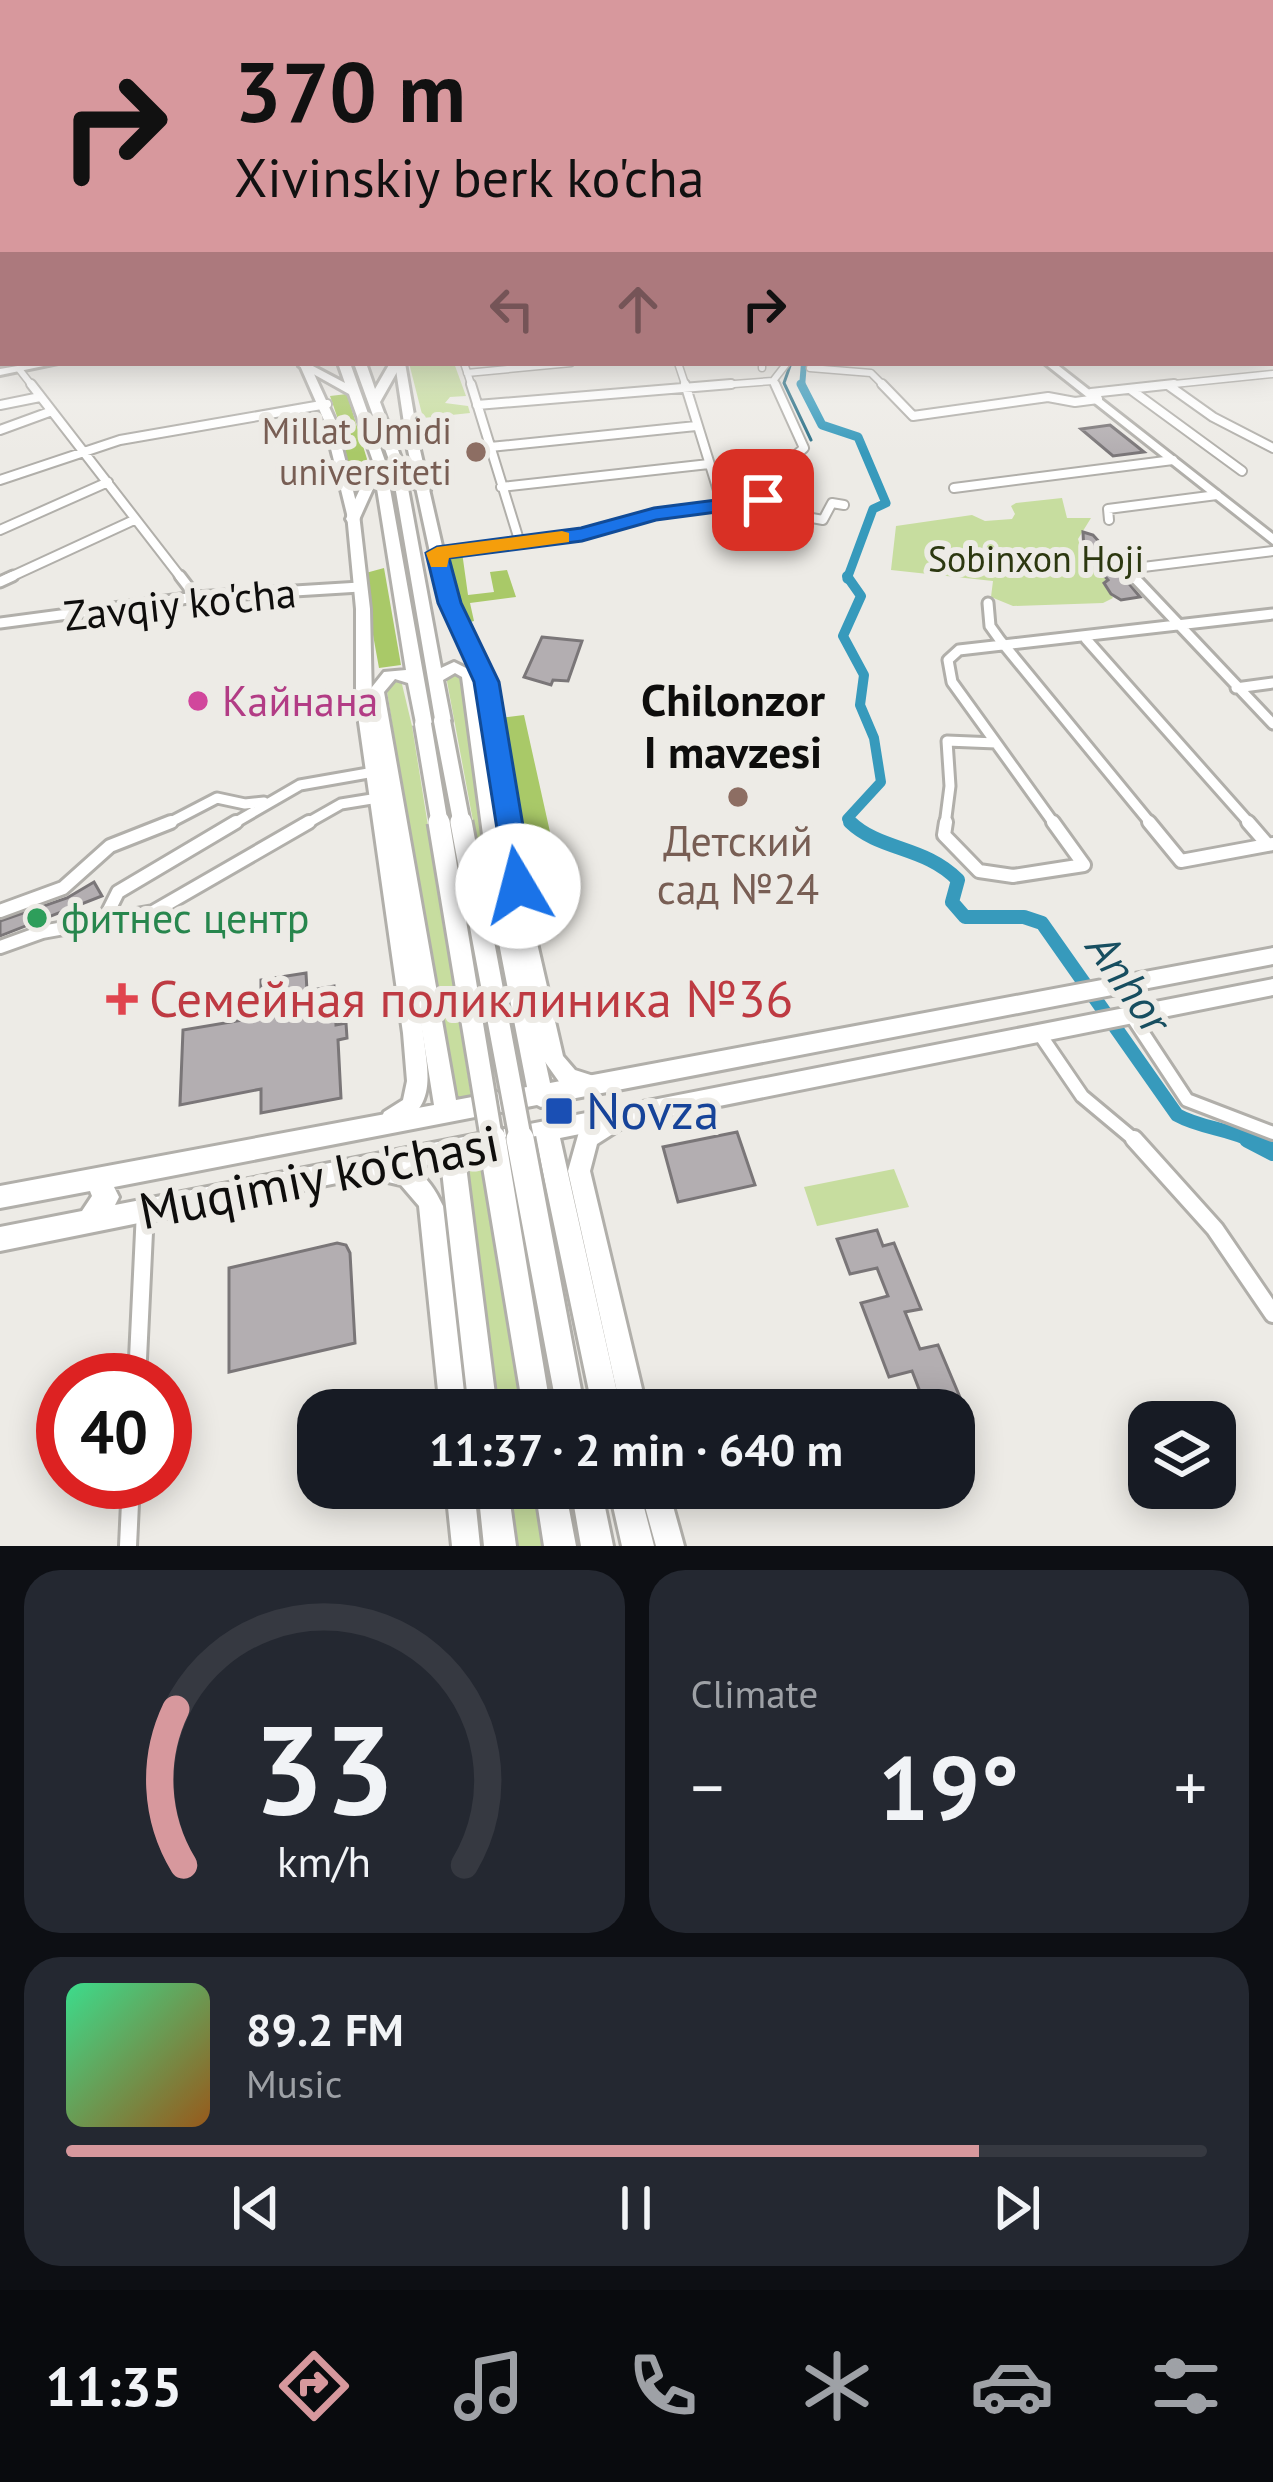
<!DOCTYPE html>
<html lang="en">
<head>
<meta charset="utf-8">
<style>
	body { margin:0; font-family:"PT Sans",sans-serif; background:#242831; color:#f1f3f6; height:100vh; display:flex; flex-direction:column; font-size:45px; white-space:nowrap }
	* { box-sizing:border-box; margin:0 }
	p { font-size:39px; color:#9ea1a6 }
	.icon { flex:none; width:66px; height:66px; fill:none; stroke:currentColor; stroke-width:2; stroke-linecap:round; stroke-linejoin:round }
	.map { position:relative; height:1546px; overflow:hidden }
	.sheet { display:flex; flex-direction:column; gap:24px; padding:24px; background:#0d0f14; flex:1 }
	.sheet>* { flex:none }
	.banner { position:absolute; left:0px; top:0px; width:1275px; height:366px; box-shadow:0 6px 30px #0003; background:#d7989d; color:#111; overflow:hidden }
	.controls { position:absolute; left:1128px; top:1401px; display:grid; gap:24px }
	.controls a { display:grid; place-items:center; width:108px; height:108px; border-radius:24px; background:#171b24; box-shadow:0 6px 30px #0003; font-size:60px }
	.speed { position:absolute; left:36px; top:1353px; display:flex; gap:24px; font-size:60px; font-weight:700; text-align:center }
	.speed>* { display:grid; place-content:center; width:156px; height:156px; border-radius:50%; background:#171b24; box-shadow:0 6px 30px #0003; line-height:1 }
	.speed .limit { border:18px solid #d22; background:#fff; color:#111 }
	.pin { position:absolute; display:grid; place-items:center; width:102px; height:102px; color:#fff; margin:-51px; border-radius:24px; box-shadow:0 6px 18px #0006 }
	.me { position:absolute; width:132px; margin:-66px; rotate:352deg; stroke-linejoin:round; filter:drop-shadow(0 0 9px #0008) }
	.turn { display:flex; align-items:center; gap:42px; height:252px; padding:0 36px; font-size:54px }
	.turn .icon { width:156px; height:156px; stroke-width:2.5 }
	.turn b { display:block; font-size:84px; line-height:102px }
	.lanes { display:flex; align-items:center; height:114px; padding:0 36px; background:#0003; justify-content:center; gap:60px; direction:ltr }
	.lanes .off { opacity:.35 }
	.big { font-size:90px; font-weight:800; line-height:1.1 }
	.sheet .card { flex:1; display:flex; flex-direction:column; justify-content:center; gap:18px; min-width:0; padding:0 42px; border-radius:36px; background:#242831 }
	.sheet .dial { align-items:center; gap:0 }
	.dial svg { height:312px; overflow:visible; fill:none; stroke:#363941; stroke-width:7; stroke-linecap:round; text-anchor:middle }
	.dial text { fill:#f1f3f6; stroke:none }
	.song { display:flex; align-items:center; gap:36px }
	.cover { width:144px; height:144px; border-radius:18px; background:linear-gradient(135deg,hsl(150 70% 55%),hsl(30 70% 35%)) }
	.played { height:12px; border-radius:6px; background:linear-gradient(90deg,#d7989d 80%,#363941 80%) }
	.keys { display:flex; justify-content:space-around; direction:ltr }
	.heat { display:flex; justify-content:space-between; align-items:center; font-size:66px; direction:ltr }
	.sheet .tiles { flex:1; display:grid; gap:24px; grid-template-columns:1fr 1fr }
	.card:last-child { grid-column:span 2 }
	.trip { position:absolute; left:297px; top:1389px; width:678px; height:120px; border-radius:36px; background:#171b24; box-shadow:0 6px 30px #0003; font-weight:800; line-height:120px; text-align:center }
	.tab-bar { display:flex; height:192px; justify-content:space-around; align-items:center; background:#090b0e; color:#9ea1a6 }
	.tab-bar .icon { width:84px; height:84px }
	.tab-bar .active { color:#d7989d }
	.tab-bar b { font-size:54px; color:#f1f3f6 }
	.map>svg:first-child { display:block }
	.green { fill:#c7dd9f }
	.forest { fill:#a9c968 }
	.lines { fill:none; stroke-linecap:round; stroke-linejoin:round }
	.stream { stroke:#2b7087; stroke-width:3 }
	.canal-far4 { stroke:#379abc; stroke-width:6 }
	.canal-far3 { stroke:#379abc; stroke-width:9 }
	.canal-far2 { stroke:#379abc; stroke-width:10 }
	.canal-far1 { stroke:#379abc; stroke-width:14 }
	.canal { stroke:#379abc; stroke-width:18 }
	.building { fill:#b3aeb1; stroke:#7a7678; stroke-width:3 }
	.street-far4-casing { stroke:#b1afaa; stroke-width:9 }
	.street-far3-casing { stroke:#b1afaa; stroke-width:12 }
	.street-far2-casing { stroke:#b1afaa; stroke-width:15 }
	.street-far1-casing { stroke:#b1afaa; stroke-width:18 }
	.street-casing { stroke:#b1afaa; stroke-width:22 }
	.secondary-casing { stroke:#b1afaa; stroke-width:6 }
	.primary-casing { stroke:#b1afaa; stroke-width:6 }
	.street-far4 { stroke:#fff; stroke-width:6 }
	.street-far3 { stroke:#fff; stroke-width:8 }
	.street-far2 { stroke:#fff; stroke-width:9 }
	.street-far1 { stroke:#fff; stroke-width:12 }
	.street { stroke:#fff; stroke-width:16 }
	.secondary { fill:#fff; fill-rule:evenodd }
	.primary { fill:#fff; fill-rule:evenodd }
	.primary-bridge-far2-casing { stroke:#b1afaa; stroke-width:22; stroke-linecap:butt }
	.primary-bridge-far1-casing { stroke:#b1afaa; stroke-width:27; stroke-linecap:butt }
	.primary-bridge-casing { stroke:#b1afaa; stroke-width:33; stroke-linecap:butt }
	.primary-bridge-far2 { stroke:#fff; stroke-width:16 }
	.primary-bridge-far1 { stroke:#fff; stroke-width:21 }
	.primary-bridge { stroke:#fff; stroke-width:27 }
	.route { fill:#1a73e8; stroke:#114b97; stroke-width:3 }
	.slow { fill:#f59e0b }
	.education-dot { fill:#8d6e63; stroke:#edebe6; stroke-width:4.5 }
	.hotel-dot { fill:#d1479c; stroke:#edebe6; stroke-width:4.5 }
	.leisure-dot { fill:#2e9e5b; stroke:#edebe6; stroke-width:4.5 }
	.health-dot { fill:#e0444e; stroke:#edebe6; stroke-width:4.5 }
	.transit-dot { fill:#1a4fb4; stroke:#edebe6; stroke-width:4.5 }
	.labels { text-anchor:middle; stroke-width:12; stroke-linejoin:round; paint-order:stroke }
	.far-education-label { font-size:36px; fill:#785e54; stroke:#edebe6; text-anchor:end }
	.far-park-label { font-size:36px; fill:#2c3810; stroke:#edebe6 }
	.street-label { font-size:42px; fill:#0e0d0c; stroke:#edebe6 }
	.hotel-label { font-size:42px; fill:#b23c85; stroke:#edebe6; text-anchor:start }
	.education-label { font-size:42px; fill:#785e54; stroke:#edebe6 }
	.leisure-label { font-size:42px; fill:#27864d; stroke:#edebe6; text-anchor:start }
	.neighbourhood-label { font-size:45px; font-weight:bold; fill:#0e0d0c; stroke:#edebe6 }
	.water-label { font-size:45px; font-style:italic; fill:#174e60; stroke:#edebe6 }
	.near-health-label { font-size:51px; fill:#be3a42; stroke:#edebe6; text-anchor:start }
	.near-transit-label { font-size:51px; fill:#164399; stroke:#edebe6; text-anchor:start }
	.near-street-label { font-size:51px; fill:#0e0d0c; stroke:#edebe6 }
</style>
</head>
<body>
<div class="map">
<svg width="1273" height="1546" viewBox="0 0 1273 1546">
	<rect width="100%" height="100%" fill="#edebe6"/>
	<path class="green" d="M409,363H454L466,396L450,397L445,403L468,406L470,413L423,418Z
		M1062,498L1067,518H1091L1078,539L1082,552L1106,579L1103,584L1113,598L1103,603L1013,606L991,597L993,581L891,570L896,526L972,515L985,521L1012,519L1015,514L1011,506L1016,503Z
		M455,671L465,673L526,1075L522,1084L446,676Z
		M392,679L401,680L412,726L471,1095L452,1099L386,685Z
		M482,1155L521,1410H495L463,1169L474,1156Z
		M894,1169L909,1207L817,1226L804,1187Z
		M504,1488H533L542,1546H511Z"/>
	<path class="forest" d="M347,394L367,459L352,500L344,437L330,396Z
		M462,552L468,595L494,592L490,572L507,570L516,597L470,603L474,621L466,623L443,554Z
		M384,568L401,665L379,668L362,574Z
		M524,715L552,841L521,843L500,718Z"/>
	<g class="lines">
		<path class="stream" d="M791,363L784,383L811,440
			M749,498L762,489"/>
		<path class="canal-far4" d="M802,387L804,363"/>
		<path class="canal-far3" d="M801,384L822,425L858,437L886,503L873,509L847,579"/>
		<path class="canal-far2" d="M847,576L861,596L843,636L864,675L860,705L874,738L881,782L847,819L853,825"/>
		<path class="canal-far1" d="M850,822C880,851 925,846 958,880L952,902L965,917H1024L1042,923L1177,1115C1202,1129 1229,1128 1254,1142"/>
		<path class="canal" d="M1248,1139L1273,1152"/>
	</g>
	<path class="building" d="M1110,425L1134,444L1144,452L1113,456L1081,429Z
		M1083,532L1093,535L1120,565L1121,574L1140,597L1121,600L1111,594L1104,583L1108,580L1084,552Z
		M542,637L582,641L568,681L553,680L551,685L524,677Z
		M94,882L102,896L0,936V921L67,898Z
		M306,973L307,991L334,986L336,1025L346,1023L347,1038L338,1040L341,1098L261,1113V1089L180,1105L183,1030L261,1017V980Z
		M737,1132L755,1185L678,1202L663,1147Z
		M877,1230L883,1246L894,1243L921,1309L905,1312L920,1349L938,1345L967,1414L954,1417V1410H906L924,1402L912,1371L889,1377L861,1303L888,1296L877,1268L850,1274L837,1239Z
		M337,1243L346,1245L350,1253L355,1343L229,1372V1268Z"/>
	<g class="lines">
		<defs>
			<path id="street-far4" d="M464,363L472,387
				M678,363L686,387
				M762,363V368
				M810,368L871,373L885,387
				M19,369L33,387
				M467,373L571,363
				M694,387L773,381
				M776,387L773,381L787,363
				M1145,387L1273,374"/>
			<path id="street-far3" d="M31,384L182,579
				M685,384L720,497
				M882,384L913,416L1048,397L1075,402L1098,399
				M1168,385L1213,417L1273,448
				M1130,389L1242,471
				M1091,393L1174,384
				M0,405L40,397
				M477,405L731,384
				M0,430L52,411
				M490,447L696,426
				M0,480L120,440L327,404
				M501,487L709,464
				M954,488L1173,460
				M756,502L768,510L823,520L832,503L844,505
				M1109,520L1108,509L1217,495
				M0,530L108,482
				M520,543L582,534L654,514L763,501L786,464L804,448L775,384
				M437,553L520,543L471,384
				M1127,569L1135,579
				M1127,569L1273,551
				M6,579L134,520"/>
			<path id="street-far2" d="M180,576L196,597
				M1133,576L1273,724
				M0,582L13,576
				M988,603L990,626L1000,640L1152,825
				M0,623L196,597L360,587
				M1086,639L1251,825
				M1236,688L1273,683
				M996,743L1055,825
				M996,743L952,682L948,660L959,650L1273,614
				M165,825L217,798L245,804L264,802
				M231,825L300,785L374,772
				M304,825L341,804L378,798
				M945,825L950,786L947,741L996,743"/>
			<path id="street-far1" d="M946,822L944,835L979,871L1013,876L1084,865L1053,822
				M1149,822L1181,861L1273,844
				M1248,822L1268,845
				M0,911L63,888L110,846L171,822
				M104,920L118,892L236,822
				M0,947L42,932L153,912L309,822
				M1131,1015L1187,1100L1273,1133
				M1039,1033L1082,1096L1137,1142"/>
			<path id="street" d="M1134,1139L1215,1229L1273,1314
				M137,1380L145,1211
				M128,1546L131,1482"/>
			<path id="secondary" d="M35,363H58L0,375V369Z
				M299,363H309L335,420L359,514L370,609L372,701L423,1033C428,1075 438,1109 392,1128L384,1126L381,1119L384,1112L403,1100L407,1081L403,1033L356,701V609L347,514L324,420Z
				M395,363H405L420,450L453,594L495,682L531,917L563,1056L575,1070L600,1078L603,1084L600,1090L592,1093L560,1083L543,1059L513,917L479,682L439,594L408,450Z
				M1044,363H1055L1273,534V544Z
				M614,1112L622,1114L625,1121L622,1128L597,1144L590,1171L647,1410H621L568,1171L579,1132Z
				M374,1160C412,1162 427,1172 443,1206L466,1410H440L419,1206L401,1185L366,1177L363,1170L366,1163Z
				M446,1488H474L480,1546H452Z
				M640,1488H668L684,1546H656Z"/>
			<path id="primary" d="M338,363H350L385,461L432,724L429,728H417L408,683L395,679L384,692L456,1100L527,1087L494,917L462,677L455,673L443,680L451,721L448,725H436L392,468L354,363H366L375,389L390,363H402L380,402L404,466L430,490L423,494L407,483L441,668L454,662L478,674L514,917L550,1083L1273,948V964L550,1103L541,1107L537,1105L114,1187L119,1197L115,1205L1273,979V995L560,1138L621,1410H593L537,1143L465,1158L497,1410H469L441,1162L0,1251V1227L82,1211L92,1196L90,1191L0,1208V1186L434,1105L368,692L384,672L406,670L376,482L358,522H348L346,519L373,461L349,394L299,366L309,364L345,383Z
				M478,1488H508L516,1546H484Z
				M535,1488H565L576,1546H544Z
				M571,1488H601L613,1546H581Z
				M609,1488H639L654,1546H622Z"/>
		</defs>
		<use href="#street-far4" class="street-far4-casing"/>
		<use href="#street-far3" class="street-far3-casing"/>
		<use href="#street-far2" class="street-far2-casing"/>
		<use href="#street-far1" class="street-far1-casing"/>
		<use href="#street" class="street-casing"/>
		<use href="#secondary" class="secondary-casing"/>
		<use href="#primary" class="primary-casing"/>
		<use href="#street-far4" class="street-far4"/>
		<use href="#street-far3" class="street-far3"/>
		<use href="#street-far2" class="street-far2"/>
		<use href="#street-far1" class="street-far1"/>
		<use href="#street" class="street"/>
		<use href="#secondary" class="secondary"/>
		<use href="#primary" class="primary"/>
		<defs>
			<path id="primary-bridge-far2" d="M442,721L462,825
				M423,724L440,825"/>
			<path id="primary-bridge-far1" d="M439,822L492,1142
				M461,822L521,1142"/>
			<path id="primary-bridge" d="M492,1139L537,1410
				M520,1139L571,1410"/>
		</defs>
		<use href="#primary-bridge-far2" class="primary-bridge-far2-casing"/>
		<use href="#primary-bridge-far1" class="primary-bridge-far1-casing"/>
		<use href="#primary-bridge" class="primary-bridge-casing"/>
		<use href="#primary-bridge-far2" class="primary-bridge-far2"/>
		<use href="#primary-bridge-far1" class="primary-bridge-far1"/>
		<use href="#primary-bridge" class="primary-bridge"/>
	</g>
	<linearGradient id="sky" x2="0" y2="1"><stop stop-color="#61aad6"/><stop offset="0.52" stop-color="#f7f6f4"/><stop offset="1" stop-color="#f7f6f4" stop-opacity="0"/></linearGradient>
	<rect width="1273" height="453" fill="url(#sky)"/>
	<path class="route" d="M763,494L770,496V505L656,520L582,541L449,558L461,603L499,682L533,886L528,893H507L474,682L438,603L426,553L437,547L581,528L654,508Z"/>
	<path class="slow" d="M562,531L569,533V542L449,558L447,567H431L426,553L437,547Z"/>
	<g class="education-dot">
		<circle cx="476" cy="452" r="12"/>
		<circle cx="738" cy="797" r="12"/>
	</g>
	<circle class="hotel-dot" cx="198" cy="701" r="12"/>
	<circle class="leisure-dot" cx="37" cy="918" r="12"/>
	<path class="health-dot" d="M116 981h12v12h12v12h-12v12h-12v-12h-12v-12h12z"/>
	<rect class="transit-dot" x="544" y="1096" width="30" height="30" rx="6"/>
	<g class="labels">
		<g class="far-education-label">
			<text x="452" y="444">Millat Umidi<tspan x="452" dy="41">universiteti</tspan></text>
		</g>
		<g class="far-park-label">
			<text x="1036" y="572">Sobinxon Hoji</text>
		</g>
		<g class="street-label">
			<text transform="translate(180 604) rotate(-6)" y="15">Zavqiy ko'cha</text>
		</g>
		<g class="hotel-label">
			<text x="222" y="716">Кайнана</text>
		</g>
		<g class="education-label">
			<text x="738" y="856">Детский<tspan x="738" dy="48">сад №24</tspan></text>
		</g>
		<g class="leisure-label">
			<text x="61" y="933">фитнес центр</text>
		</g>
		<g class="neighbourhood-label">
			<text x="733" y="716">Chilonzor<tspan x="733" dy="52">I mavzesi</tspan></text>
		</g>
		<g class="water-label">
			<text transform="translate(1129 983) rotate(55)" y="16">Anhor</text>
		</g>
		<g class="near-health-label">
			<text x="149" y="1017">Семейная поликлиника №36</text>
		</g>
		<g class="near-transit-label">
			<text x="586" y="1129">Novza</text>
		</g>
		<g class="near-street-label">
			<text transform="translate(319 1177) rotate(-11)" y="18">Muqimiy ko'chasi</text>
		</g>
	</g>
</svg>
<div class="controls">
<a><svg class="icon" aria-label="layers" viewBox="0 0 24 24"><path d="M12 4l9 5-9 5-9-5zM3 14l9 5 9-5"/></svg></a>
</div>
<div class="speed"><div class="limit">40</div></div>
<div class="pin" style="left:763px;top:500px;background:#d93025"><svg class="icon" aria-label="arrive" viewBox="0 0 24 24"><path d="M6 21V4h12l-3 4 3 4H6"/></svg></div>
<svg class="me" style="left:518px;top:886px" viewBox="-20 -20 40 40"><circle r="19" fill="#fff"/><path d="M0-13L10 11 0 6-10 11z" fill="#1a73e8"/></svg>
<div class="trip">11:37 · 2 min · 640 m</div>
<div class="banner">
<div class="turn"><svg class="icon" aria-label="right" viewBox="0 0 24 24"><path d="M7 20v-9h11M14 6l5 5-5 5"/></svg><div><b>370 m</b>Xivinskiy berk ko'cha</div></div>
<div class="lanes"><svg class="icon off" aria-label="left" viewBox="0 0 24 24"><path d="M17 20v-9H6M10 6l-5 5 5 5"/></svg><svg class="icon off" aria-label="ahead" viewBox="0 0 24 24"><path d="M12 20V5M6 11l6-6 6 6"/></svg><svg class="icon" aria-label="right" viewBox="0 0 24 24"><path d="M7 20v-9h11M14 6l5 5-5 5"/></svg></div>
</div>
</div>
<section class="sheet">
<div class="tiles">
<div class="card dial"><svg viewBox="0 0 100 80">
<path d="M14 69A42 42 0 1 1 86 69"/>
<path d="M14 69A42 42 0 0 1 12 29" stroke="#d7989d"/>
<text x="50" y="56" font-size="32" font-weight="700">33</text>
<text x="50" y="72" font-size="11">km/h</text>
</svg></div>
<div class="card"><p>Climate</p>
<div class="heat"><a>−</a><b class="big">19°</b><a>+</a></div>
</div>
<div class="card">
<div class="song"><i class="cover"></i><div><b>89.2 FM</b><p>Music</p></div></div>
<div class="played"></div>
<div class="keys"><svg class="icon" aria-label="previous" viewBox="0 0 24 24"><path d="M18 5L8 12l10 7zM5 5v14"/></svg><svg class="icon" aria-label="pause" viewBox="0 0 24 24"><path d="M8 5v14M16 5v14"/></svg><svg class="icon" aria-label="next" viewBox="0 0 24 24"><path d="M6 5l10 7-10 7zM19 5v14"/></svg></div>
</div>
</div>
</section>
<nav class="tab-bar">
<b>11:35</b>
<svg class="icon active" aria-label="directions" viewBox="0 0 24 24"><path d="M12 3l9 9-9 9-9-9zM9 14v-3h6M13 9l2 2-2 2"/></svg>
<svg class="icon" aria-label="music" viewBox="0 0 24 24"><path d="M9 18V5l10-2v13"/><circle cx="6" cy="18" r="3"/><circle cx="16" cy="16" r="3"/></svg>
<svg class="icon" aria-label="phone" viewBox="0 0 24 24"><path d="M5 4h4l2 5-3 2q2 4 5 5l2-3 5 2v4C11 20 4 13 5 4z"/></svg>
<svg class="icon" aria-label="climate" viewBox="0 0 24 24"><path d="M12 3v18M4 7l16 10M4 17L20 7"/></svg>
<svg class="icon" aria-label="car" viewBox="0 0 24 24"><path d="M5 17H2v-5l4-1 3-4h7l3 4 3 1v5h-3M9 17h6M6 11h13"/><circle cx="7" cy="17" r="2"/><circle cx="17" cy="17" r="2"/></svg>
<svg class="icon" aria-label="filters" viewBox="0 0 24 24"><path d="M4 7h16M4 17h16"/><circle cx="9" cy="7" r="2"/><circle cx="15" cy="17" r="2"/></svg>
</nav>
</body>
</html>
